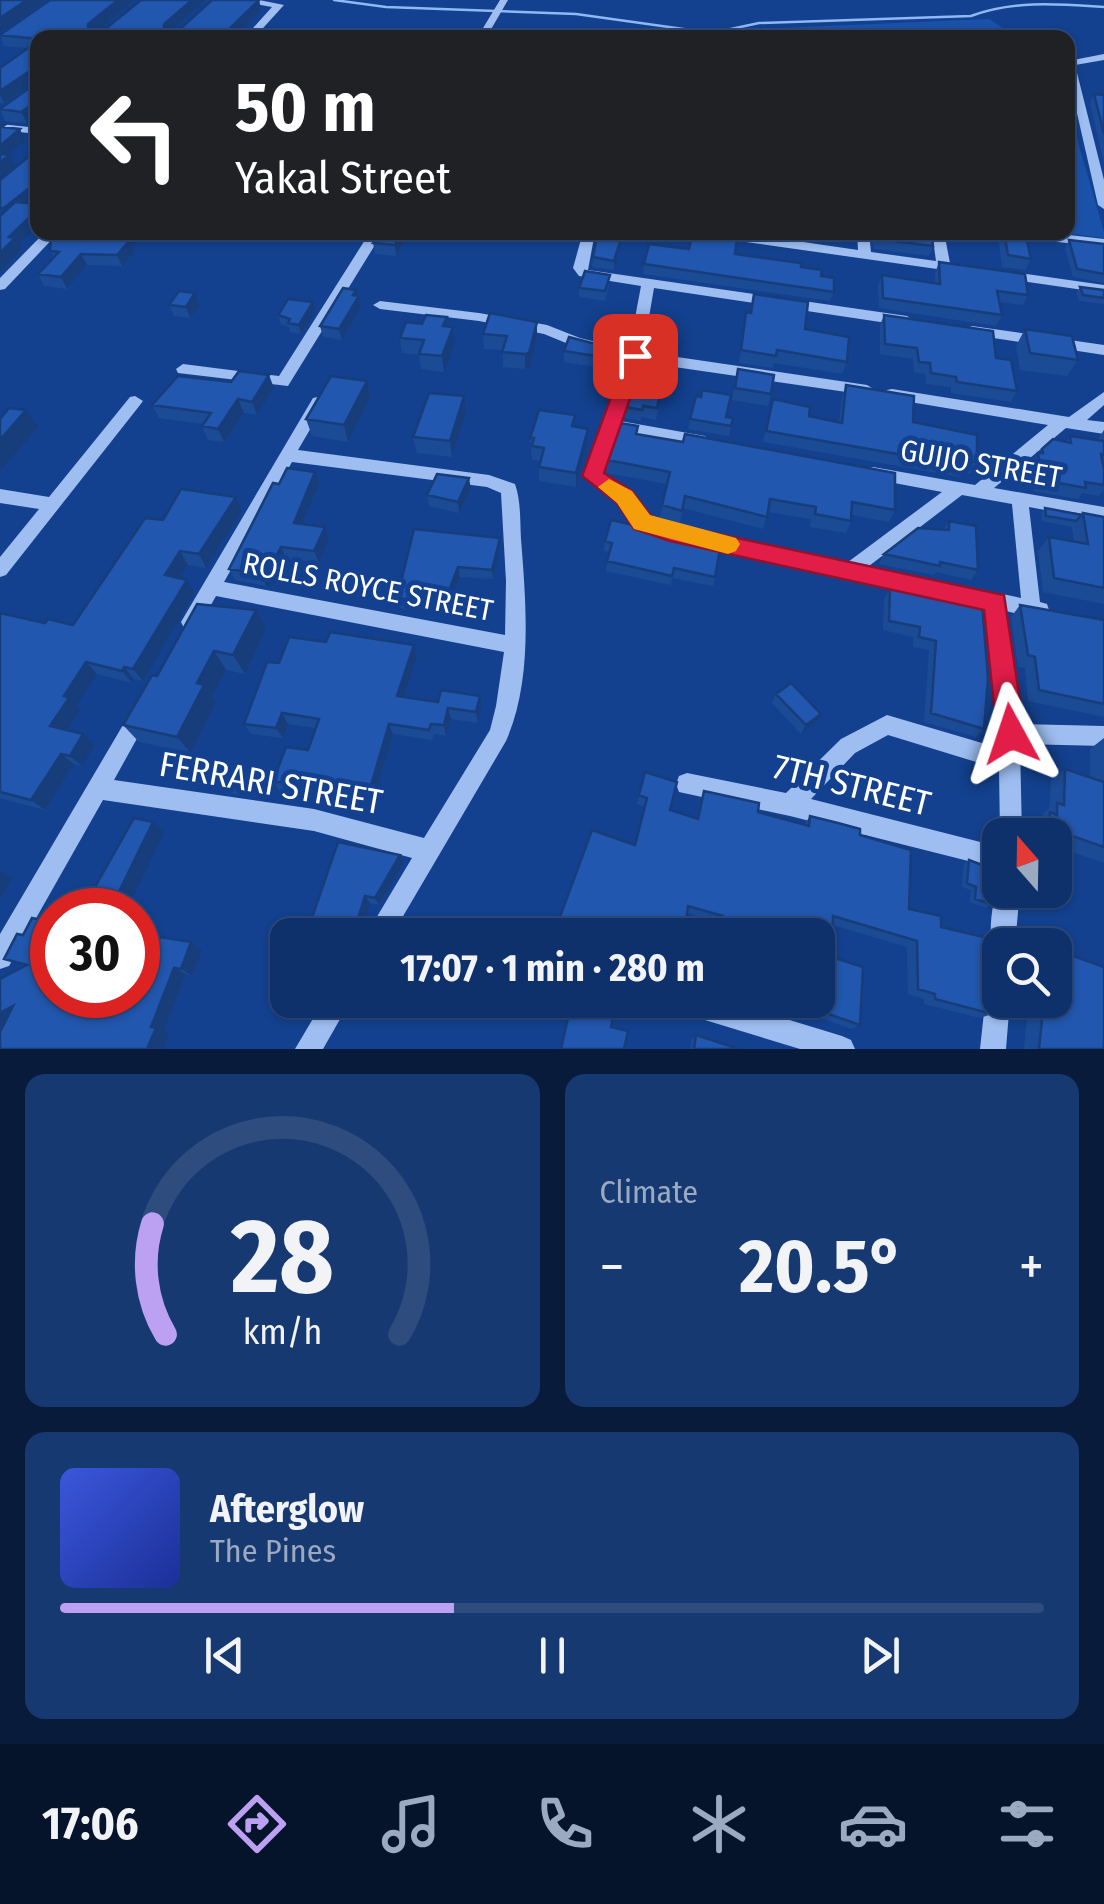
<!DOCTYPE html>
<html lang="en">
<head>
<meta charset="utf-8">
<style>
	body { margin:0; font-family:"Fira Sans Condensed",sans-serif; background:#173971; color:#f1f3f6; height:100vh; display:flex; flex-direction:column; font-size:38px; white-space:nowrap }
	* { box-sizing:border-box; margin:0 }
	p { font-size:32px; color:#9ba9c1 }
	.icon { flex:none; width:55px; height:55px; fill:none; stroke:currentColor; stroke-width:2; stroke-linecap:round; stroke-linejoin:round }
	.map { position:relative; height:1049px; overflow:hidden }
	.panel { display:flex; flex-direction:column; gap:25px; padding:25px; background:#081b3b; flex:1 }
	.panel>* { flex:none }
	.banner { position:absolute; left:30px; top:30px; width:1045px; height:210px; border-radius:20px; box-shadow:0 2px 8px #0004,0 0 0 2px #2e4c7e; background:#202124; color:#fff; overflow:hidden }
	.needle { width:65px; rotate:340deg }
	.buttons { position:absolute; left:982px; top:818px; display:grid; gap:20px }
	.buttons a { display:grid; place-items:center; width:90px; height:90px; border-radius:20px; background:#0e316b; box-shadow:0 2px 8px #0004,0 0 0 2px #2e4c7e; font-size:50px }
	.speed { position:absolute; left:30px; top:888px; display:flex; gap:20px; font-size:50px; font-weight:700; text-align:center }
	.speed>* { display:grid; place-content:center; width:130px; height:130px; border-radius:50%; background:#0e316b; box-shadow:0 2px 8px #0004,0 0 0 2px #2e4c7e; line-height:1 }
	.speed .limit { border:15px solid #d22; background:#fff; color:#111 }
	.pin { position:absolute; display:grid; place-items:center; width:85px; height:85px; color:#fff; margin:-42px; border-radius:20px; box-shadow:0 5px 15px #0006 }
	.me { position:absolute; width:110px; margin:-55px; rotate:355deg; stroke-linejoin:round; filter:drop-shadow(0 0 8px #0008) }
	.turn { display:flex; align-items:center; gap:35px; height:210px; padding:0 40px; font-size:45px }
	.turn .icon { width:130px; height:130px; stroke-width:2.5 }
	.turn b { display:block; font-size:70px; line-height:85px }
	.big { font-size:75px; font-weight:700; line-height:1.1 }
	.panel .tile { flex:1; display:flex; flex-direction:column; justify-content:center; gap:15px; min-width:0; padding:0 35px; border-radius:20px; background:#173971 }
	.panel .dial { align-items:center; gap:0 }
	.dial svg { height:260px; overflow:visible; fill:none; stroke:#2e4c7e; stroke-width:7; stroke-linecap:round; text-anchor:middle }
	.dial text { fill:#f1f3f6; stroke:none }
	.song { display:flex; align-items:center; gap:30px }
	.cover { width:120px; height:120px; border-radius:15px; background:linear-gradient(135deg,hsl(230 70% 55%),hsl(230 70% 35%)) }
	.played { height:10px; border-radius:5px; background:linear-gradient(90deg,#bca0f2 40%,#2e4c7e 40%) }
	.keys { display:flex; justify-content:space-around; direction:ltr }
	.heat { display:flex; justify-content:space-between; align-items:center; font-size:55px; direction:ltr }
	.panel .tiles { flex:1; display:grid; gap:25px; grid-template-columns:1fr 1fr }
	.tile:last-child { grid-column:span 2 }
	.trip { position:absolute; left:270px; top:918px; width:565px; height:100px; border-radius:20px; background:#0e316b; box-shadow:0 2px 8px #0004,0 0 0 2px #2e4c7e; font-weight:700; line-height:100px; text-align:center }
	.tab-bar { display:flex; height:160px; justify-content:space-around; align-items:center; background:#06142b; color:#9ba9c1 }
	.tab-bar .icon { width:70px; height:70px }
	.tab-bar .on { color:#bca0f2 }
	.tab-bar b { font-size:45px; color:#f1f3f6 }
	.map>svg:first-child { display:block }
	.green { fill:#1b52a9 }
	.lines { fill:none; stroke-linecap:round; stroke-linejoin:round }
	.stream { stroke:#90b8f4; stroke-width:2.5 }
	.minor { fill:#9ebef1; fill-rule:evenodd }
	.wall { fill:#1c4b96 }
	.shaded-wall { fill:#173d7a }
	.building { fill:#2157ae; stroke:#173d7a; stroke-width:2.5 }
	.route { fill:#e11d48; stroke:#92132f; stroke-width:2.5 }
	.slow { fill:#f59e0b }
	.labels { text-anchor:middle; stroke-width:10; stroke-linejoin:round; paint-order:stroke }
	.street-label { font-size:30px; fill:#fff; stroke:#13418f }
	.near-street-label { font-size:35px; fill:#fff; stroke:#13418f }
</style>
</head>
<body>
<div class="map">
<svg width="1104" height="1049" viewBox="0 0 1104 1049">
	<rect width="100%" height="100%" fill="#13418f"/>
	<path class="green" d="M989,19L1017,37L735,38L733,30Z
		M1068,108L1104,232V238L1064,233L1068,232Z"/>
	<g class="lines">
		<path class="stream" d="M334,0L386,7L576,14L712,33L759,23L971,16C1014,0 1058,4 1104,7"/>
		<path class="minor" d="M232,0H259L284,5L254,38H244L272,7Z
			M500,0H508L486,38H477Z
			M1104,54V60L1075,65L1104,180V209L1098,205L1068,74V61Z
			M0,124L38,128V134L0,130Z
			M45,232H59L5,289L0,290V278Z
			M370,232H383L288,386L178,373L176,369L183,364L279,376Z
			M583,232H595L588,270L907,316L914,321L907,326L654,288L643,352L867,385L875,390L867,395L640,362L620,421L705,436L713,442L705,448L616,431L601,474L631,492L648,517L671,525L848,562L942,492L873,479L865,473L867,469L873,467L975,485L1048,425L892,399L884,394L887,390L892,389L1069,417L1104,392V405L1087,420L1104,422V434L1066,428L994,488L1104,507V521L1029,507L1040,602L1047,604L1049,610L1047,616L1031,617L1006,611L1019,701L1020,724L1104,726V746L1020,744L1022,835H1000L999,769L888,735L855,753L811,799L1000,847V869L790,816L679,792L676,784L679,776L687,773L786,793L841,739L887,715L999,748V701L986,607L670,539L636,527L619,502L584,476L627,359L571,345L544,334L479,321L380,309L373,305L380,301L479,313L547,325L580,338L629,350L641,286L579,276L573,268ZM962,495L1012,504L1021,598L869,566Z
			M697,232H734L858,250L857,232H869L871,252L936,261L932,232H944L950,263L967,268L960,272L944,270L703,236Z
			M997,232H1043L1104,239V247L1003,236Z
			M1006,271L1104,285V293L1001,278V272Z
			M972,326L1104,345V355L967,334V328Z
			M135,396L143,401L140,405L6,575L0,577V557L39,509L0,503V489L49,497L130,397Z
			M318,397L326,402L298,450L489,475L515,484C521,501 520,521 521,539C526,603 533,680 506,741L392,935H366L412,858L314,831L103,800L9,966L0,969V934L133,708L140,705L147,708L150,715L114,780L314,809L424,838L490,730L496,706L504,652L216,596L198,628L191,630L184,628L181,622L313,398ZM292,462L487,487L501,493L506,581L505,635L224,582Z
			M1000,882V890H1020L1015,945H1000V956L994,954C987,936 992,899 1000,882Z
			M1000,964V1000H1010L1006,1049H980L988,976L991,967Z
			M324,1000H351L323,1049H295Z
			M669,1000H724L842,1036L851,1040L855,1049H800L682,1013L673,1009Z"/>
	</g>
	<path class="wall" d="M50,0H135L99,30H104L206,0L173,30H179L259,0L261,10L234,38H38V116L27,123L5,121L0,109L35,84L4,103H0V68L28,48L4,46L0,34Z
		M1094,94L1104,95V164L1090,103Z
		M95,232H133L137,243L133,248L135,251L122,266L87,265L67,289L44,286L38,274L54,257L50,251L86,241Z
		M871,232H931L933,246L929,256L874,249Z
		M1001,232H1025L1031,259L1025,270L1002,267L998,237Z
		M1069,240L1104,244V283L1073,277L1065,248Z
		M373,243H404L396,256L375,254Z
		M621,243L614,270L592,267L593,257Z
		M735,254L801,267L821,276L834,292L830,301L643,274L644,264Z
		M939,262L1028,295L1023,305L999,302L1002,315L996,326L879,308L878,286L882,275L935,283V273Z
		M609,285L605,301L579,297V288Z
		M1080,287L1104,290V304L1079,301L1077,293Z
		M195,293L200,305L190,318L174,316L169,305Z
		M358,296L361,307L342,340L323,337L320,326Z
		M313,302L316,311L301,334L290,332L289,327L281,324L278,315Z
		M746,312L805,329L847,362L842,374L774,363L773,368L739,363Z
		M884,315L996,358L1017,391L1011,402L951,393V387L926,384L925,374L914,372L913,359L880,354V325Z
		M448,327H453L455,343L444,372L421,369L419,355L402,353L400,338Z
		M1025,329L1078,360L1067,376L1020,370L1016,346Z
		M483,334L537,336L530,367L525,369L503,367V350L484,349Z
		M600,345L599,356L596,367L564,362V351Z
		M738,369L771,394L768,406L732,400Z
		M663,381L656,420L641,417V421L625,418L626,407Z
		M846,385L913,422L977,462L970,474L962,472L960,477L763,442L773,399L809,416L839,422L842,397Z
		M274,388L257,415L244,413L224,442L208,440L202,426L203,424L159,418L152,405Z
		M701,397L726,417L733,418L729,436L688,429L690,419Z
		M370,398L348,442L312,436L306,419Z
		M466,413L452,457L417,453L413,437Z
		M638,426L637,434L895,510L889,522L852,515L851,521L846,533L810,527L811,519L768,512L763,529L683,508L680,523L660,517L667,484L606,473L607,460Z
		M575,427L588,429L587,442L576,487L539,481V467L540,461L532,460L530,438Z
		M1104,430V490L1099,496L1082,493L1078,499L1034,491L1031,463L1042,449L1066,442L1070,436L1097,440Z
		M279,484H319L303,524L325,527L329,539L319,563L286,559L274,584L266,586L235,580L229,569Z
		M471,489L459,513L429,506L427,495Z
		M1045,508L1104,517V604L1043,592L1038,551L1049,537L1074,542L1072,527L1042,521L1041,513Z
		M242,511L206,568L188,565L180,578L187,580L195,593L143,681L134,679L132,683L97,674L77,705L81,709L67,730L83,734L95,745L82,766L74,764L45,810L0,798V613L45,623L73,625L163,520Z
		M949,521L978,570L971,580L936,572L934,575L879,564L884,554L943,530Z
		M414,529L500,548L493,579L460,577L445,614L400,608L397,598Z
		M605,541H680L715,577L713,586L672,578L671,585L606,571L609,552L604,551Z
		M920,584L940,593L984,729L976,737L924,722L929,650L913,647V637L883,630L884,599L890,589L914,594Z
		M1020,605L1104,620V717L1028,701L1025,668L1018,667L1011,617Z
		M256,610L266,629L245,674L226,670L212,697L216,703L191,753L139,742L123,725L157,676Z
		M326,642L414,645L417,656L404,697L481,707L478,723L451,719L446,736L434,734L432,740L393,734L369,815L317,806L312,796L280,791L276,786L272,799L226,793L220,785L275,776L308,750L315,728L288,724L283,738L251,734L244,724L279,663Z
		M776,694L816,722L801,734L772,703Z
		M1104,738V863L1055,846V835H1035L1036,823L1043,818V813L1049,809L1051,780L1065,769L1090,777V749Z
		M645,772L670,810L696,819L704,791L758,812L804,825L810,816L860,835L909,909L941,927L992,1014L980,1018L924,1004V999L908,994L907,947L833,925L832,957L860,1025L851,1029L788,1006V1000H818V935H717L718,923L687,913L684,935H554V933L635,845L645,807L637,804Z
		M400,855L404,863L379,905L370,903L306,935Z
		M969,860L991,904L986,908L970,902L971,890L962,887L964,864Z
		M32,918L52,922V995H138V977L143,978L160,937L191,942L202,950L192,976L186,974L164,1031L169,1033L163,1049H0V1032L2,1027H0V979L24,966L4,959L17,934L23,935Z
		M1039,933L1057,939V950L1104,967V1049H1024L1029,1000H1055V945H1024L1025,940Z
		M696,1035L739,1049H690L691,1040Z"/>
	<path class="shaded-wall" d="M27,0H46L0,32V18Z
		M118,0H135L93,35L88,30V24Z
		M192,0H206L167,35L164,30V24Z
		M259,0L261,10L234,38H220Z
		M33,69L38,81L4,103L0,95V91Z
		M38,100V116L27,123L21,112Z
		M20,129L25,140L0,162V146Z
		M10,155L16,166L0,178V162Z
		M38,181V196L10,219L4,208Z
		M38,209V226L19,244L22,249L0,272V253L9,237Z
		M132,232L137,243L133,248L135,251L122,266L117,255Z
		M402,232L404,243L396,256L395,245Z
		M623,232H628L621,243L614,270V261Z
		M81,254L87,265L67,289L61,277Z
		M356,290L361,307L342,340L339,329Z
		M195,293L200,305L190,318L186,307Z
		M313,302L316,311L301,334L299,325Z
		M537,322V336L530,367L525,369V354Z
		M453,327L455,343L444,372L442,356Z
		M269,375L274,388L257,415L252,402Z
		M367,381L370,398L348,442L344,425Z
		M464,396L466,413L452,457L450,441Z
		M238,399L244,413L224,442L218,429Z
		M26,410L38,427L0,471V440Z
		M588,429L587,442L576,487V473Z
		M315,472L319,484L298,535L294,523Z
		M469,478L471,489L459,513L458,502Z
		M236,497L242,511L206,568L199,554Z
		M325,527L329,539L319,563L314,551Z
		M500,538V548L493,579L492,570Z
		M281,547L286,559L274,584L266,586L261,574Z
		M180,551L188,565L174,588L165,575Z
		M458,567L460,577L445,614L444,604Z
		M187,580L195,593L143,681L133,669Z
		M256,610L266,629L245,674L233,655Z
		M414,645L417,656L401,707L397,696Z
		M214,651L226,670L212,697L216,703L191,753L177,737L197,683Z
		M86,662L97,674L77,705L81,709L63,737L50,726L64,696Z
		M124,667L134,679L132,683L122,671Z
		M480,696L481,707L478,723L476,712Z
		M448,708L451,719L446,736L444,725Z
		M282,713L288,724L283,738L276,728Z
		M821,714L816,722L801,734L806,725Z
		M389,724L393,734L369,815L365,806Z
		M83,734L95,745L82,766L70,756Z
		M61,754L74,764L45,810L31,800Z
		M273,773L278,781H273L276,786L272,799L266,791Z
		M153,822L164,832L127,910H110Z
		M400,855L404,863L379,905L375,898Z
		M0,871L13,878L0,899Z
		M365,896L370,903L360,935H353Z
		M191,942L202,950L192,976L181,969Z
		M138,944L142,946L138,957Z
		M174,968L186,974L164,1031L169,1033L163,1049H147L151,1027Z
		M13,1006L3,1027H0V1013Z"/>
	<path class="building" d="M0,0H27L0,18Z
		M50,0H118L88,24V30H104L141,0H192L164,24V30H179L212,0H259L220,38H38V39L0,35Z
		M38,41V100L21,112L0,109L35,84L33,69L0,91V68Z
		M1094,94L1104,95V134Z
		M0,124H6L2,127L20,129L0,146Z
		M38,149V181L4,208H0V180Z
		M0,154L10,155L0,162Z
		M15,202L38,204V209L9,237L15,238L0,253V216Z
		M95,232H132L125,240H130L117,255L81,254L61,277L38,274L59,252L50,251L51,238L86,241Z
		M379,232H401L395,245L373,243Z
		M603,232H623L614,261L593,257L597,236L601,237Z
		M693,232L737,239L735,254L801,263V267L822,270L821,276L834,278V292L644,264L649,244L689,249Z
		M876,232H931L933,246L878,239Z
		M1004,232H1025L1031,259L1008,255Z
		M1069,240L1104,244V274L1077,269Z
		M939,262L1025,274L1028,295L997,291L1002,315L883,298L882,275L940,284Z
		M585,271L610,275L605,291L579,288Z
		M1080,287L1104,290V298L1083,295Z
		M343,288L356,290L353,295L359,296L339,329L320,326Z
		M179,291L195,293L186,307L169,305Z
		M754,294L808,302L805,329L849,337L847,362L777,350L776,356L741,350L746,312L751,313Z
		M288,299L313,302L299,325L288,323L290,319L278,315Z
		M490,313L537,322L529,353L525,354L502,352L507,336L483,334Z
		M426,315L447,317L443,326L453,327L442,356L419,354L424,340L400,338L406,322L422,324Z
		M884,315L993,331L996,358L1011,360L1017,391L957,382L956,377L931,373L930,363L919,362L917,348L885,344Z
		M1025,329L1072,336L1078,360L1030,353Z
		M569,337L600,345L596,356L564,351Z
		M738,369L774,375L771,394L735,388Z
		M239,371L269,375L252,402L238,399L218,429L202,426L211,413L152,405L178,376L231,382Z
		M331,376L367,381L344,425L306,419Z
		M636,377L663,381L657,408L643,406L642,410L626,407Z
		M846,385L914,396L913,422L977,435V462L966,461V466L766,431L773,399L810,407L809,416L842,423Z
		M702,390L731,395L726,417L733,418L731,426L690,419L696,396L701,397Z
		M429,393L464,396L450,441L413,437Z
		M9,408L26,410L0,440V419Z
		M539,410L575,415L572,426L588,429L576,473L539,467L544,448L532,446L534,438H530Z
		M620,423L638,426L636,434L683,442L685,434L895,473V510L852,502L851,521L815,514L816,507L770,499L767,517L685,496L682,511L662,505L670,472L607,460Z
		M1070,436L1104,441V455L1101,454L1104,469V485L1085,482L1086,488L1042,480L1038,453H1043L1042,449L1053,439L1071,443Z
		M287,468L315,472L294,523L325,527L314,551L281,547L268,572L261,574L229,569L273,483L279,484Z
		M437,474L469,478L458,502L427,495Z
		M181,489L236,497L199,554L180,551L165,575L187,580L133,669L124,667L122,671L86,662L64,696L69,698L50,726L83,734L70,756L61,754L31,800L0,792V613L45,623L48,619L73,625L145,518L163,520Z
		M1045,508L1082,515L1076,521L1046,516Z
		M1083,513L1104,517V588L1054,578L1049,537L1088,544Z
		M611,520L682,536L680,541L720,549L715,577L674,568L672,576L607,561L612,543L605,541Z
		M949,521L976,526L978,570L940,562V566L884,554L918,528L949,530Z
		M414,529L500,538L492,570L458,567L444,604L397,598Z
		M920,584L940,588V593L982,602L988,679L984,729L931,713L936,641L919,637L920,627L889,621L890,589L920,595Z
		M197,604L256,610L233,655L214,651L197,683L204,685L177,737L123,725L152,675L157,676Z
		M1020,605L1104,620V704L1039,690L1035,657L1028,655Z
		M330,632L414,645L397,696L438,702L441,690L480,696L476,712L448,708L444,725L431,724L429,730L389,724L365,806L312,797L315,788L273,781L286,747L308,750L319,719L282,713L276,728L244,724L267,662L279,663L289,637L326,642Z
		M791,683L821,714L806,725L776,694Z
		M228,766L273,773L266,791L220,785Z
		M1065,769L1104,782V847L1049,828L1050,812L1057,815V803L1064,805Z
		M645,772L677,782L670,810L698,819L704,791L759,803L758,812L809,826L810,816L838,823L860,829V835L911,850L909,909L941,916V927L992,939V1014L935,999V994L918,989L917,941L833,916L832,957L863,967L860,1025L794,1002V1000H818V935H720L723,916L688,906L684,935H610L593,929L591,935H560L554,933L592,830L635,845L647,798L639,795Z
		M134,818L153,822L110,910H82Z
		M338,842L400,855L375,898L365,896L353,935H306Z
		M969,860L993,869L991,904L975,899L976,887L967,883Z
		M32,918L52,922V995H138V977L143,978L160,937L191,942L181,969L174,968L151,1027L156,1028L147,1049H0V1032L13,1006L0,1013V979L27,965L4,959L17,934L23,935Z
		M1039,933L1057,939V950L1104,967V1049H1039L1044,1000H1055V945H1039Z
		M572,1000H588V1003L614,1010L611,1027L628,1031L624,1049H561Z
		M696,1035L739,1049H694Z"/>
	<path class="route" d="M635,349L645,356L604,473L632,491L651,516L672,524L1004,595L1025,734L1021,743L1011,746L1001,743L997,734L984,610L670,541L634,529L617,503L582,476L626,356Z"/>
	<path class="slow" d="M609,479L632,491L650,515L736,538L740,544L736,551L728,554L634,529L617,503L598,487Z"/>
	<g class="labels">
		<g class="street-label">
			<text transform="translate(981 464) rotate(10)" y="10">GUIJO STREET</text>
			<text transform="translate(368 587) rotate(11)" y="10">ROLLS ROYCE STREET</text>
		</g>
		<g class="near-street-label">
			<text transform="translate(271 783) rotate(10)" y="12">FERRARI STREET</text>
			<text transform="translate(852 785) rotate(14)" y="12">7TH STREET</text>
		</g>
	</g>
</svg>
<div class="buttons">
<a><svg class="needle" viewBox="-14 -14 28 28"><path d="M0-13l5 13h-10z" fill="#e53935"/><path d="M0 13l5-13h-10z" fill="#9ba9c1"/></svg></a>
<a><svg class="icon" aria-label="search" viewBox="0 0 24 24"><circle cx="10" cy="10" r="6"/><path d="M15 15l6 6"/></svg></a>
</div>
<div class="speed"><div class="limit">30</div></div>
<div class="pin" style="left:635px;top:356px;background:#d93025"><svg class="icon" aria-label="arrive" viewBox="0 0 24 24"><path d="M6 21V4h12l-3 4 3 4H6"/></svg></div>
<svg class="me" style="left:1011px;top:734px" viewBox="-20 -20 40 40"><path d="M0-17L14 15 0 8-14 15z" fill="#e11d48" stroke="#fff" stroke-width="4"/></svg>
<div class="trip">17:07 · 1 min · 280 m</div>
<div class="banner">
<div class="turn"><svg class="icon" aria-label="left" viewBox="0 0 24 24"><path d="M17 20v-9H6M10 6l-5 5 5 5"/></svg><div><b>50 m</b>Yakal Street</div></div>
</div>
</div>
<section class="panel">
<div class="tiles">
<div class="tile dial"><svg viewBox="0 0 100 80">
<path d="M14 69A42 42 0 1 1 86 69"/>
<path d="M14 69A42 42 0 0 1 10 35" stroke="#bca0f2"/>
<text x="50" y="56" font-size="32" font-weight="700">28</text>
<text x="50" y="72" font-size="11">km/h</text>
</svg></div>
<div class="tile"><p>Climate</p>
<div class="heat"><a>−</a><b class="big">20.5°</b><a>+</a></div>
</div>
<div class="tile">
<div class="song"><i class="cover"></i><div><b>Afterglow</b><p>The Pines</p></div></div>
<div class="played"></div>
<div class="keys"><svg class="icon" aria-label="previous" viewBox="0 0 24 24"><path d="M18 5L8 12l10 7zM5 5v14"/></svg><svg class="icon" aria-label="pause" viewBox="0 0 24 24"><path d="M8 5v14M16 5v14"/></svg><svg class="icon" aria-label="next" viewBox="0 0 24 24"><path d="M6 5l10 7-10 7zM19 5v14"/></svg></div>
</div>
</div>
</section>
<nav class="tab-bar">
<b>17:06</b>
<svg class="icon on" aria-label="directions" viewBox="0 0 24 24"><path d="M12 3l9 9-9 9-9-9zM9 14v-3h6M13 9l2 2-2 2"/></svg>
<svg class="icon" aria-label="music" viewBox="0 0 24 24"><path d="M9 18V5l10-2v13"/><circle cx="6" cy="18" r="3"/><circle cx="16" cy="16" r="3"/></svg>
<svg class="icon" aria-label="phone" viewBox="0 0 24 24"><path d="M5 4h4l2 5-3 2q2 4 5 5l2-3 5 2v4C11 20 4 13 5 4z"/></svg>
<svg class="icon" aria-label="climate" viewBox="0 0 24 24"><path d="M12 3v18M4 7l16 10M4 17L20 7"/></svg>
<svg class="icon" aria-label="car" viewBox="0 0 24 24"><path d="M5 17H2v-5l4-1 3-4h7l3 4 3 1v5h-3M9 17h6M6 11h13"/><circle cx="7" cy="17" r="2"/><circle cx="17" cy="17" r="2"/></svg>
<svg class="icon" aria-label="filters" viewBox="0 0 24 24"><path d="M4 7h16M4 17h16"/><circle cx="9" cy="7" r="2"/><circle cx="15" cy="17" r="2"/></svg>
</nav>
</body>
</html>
